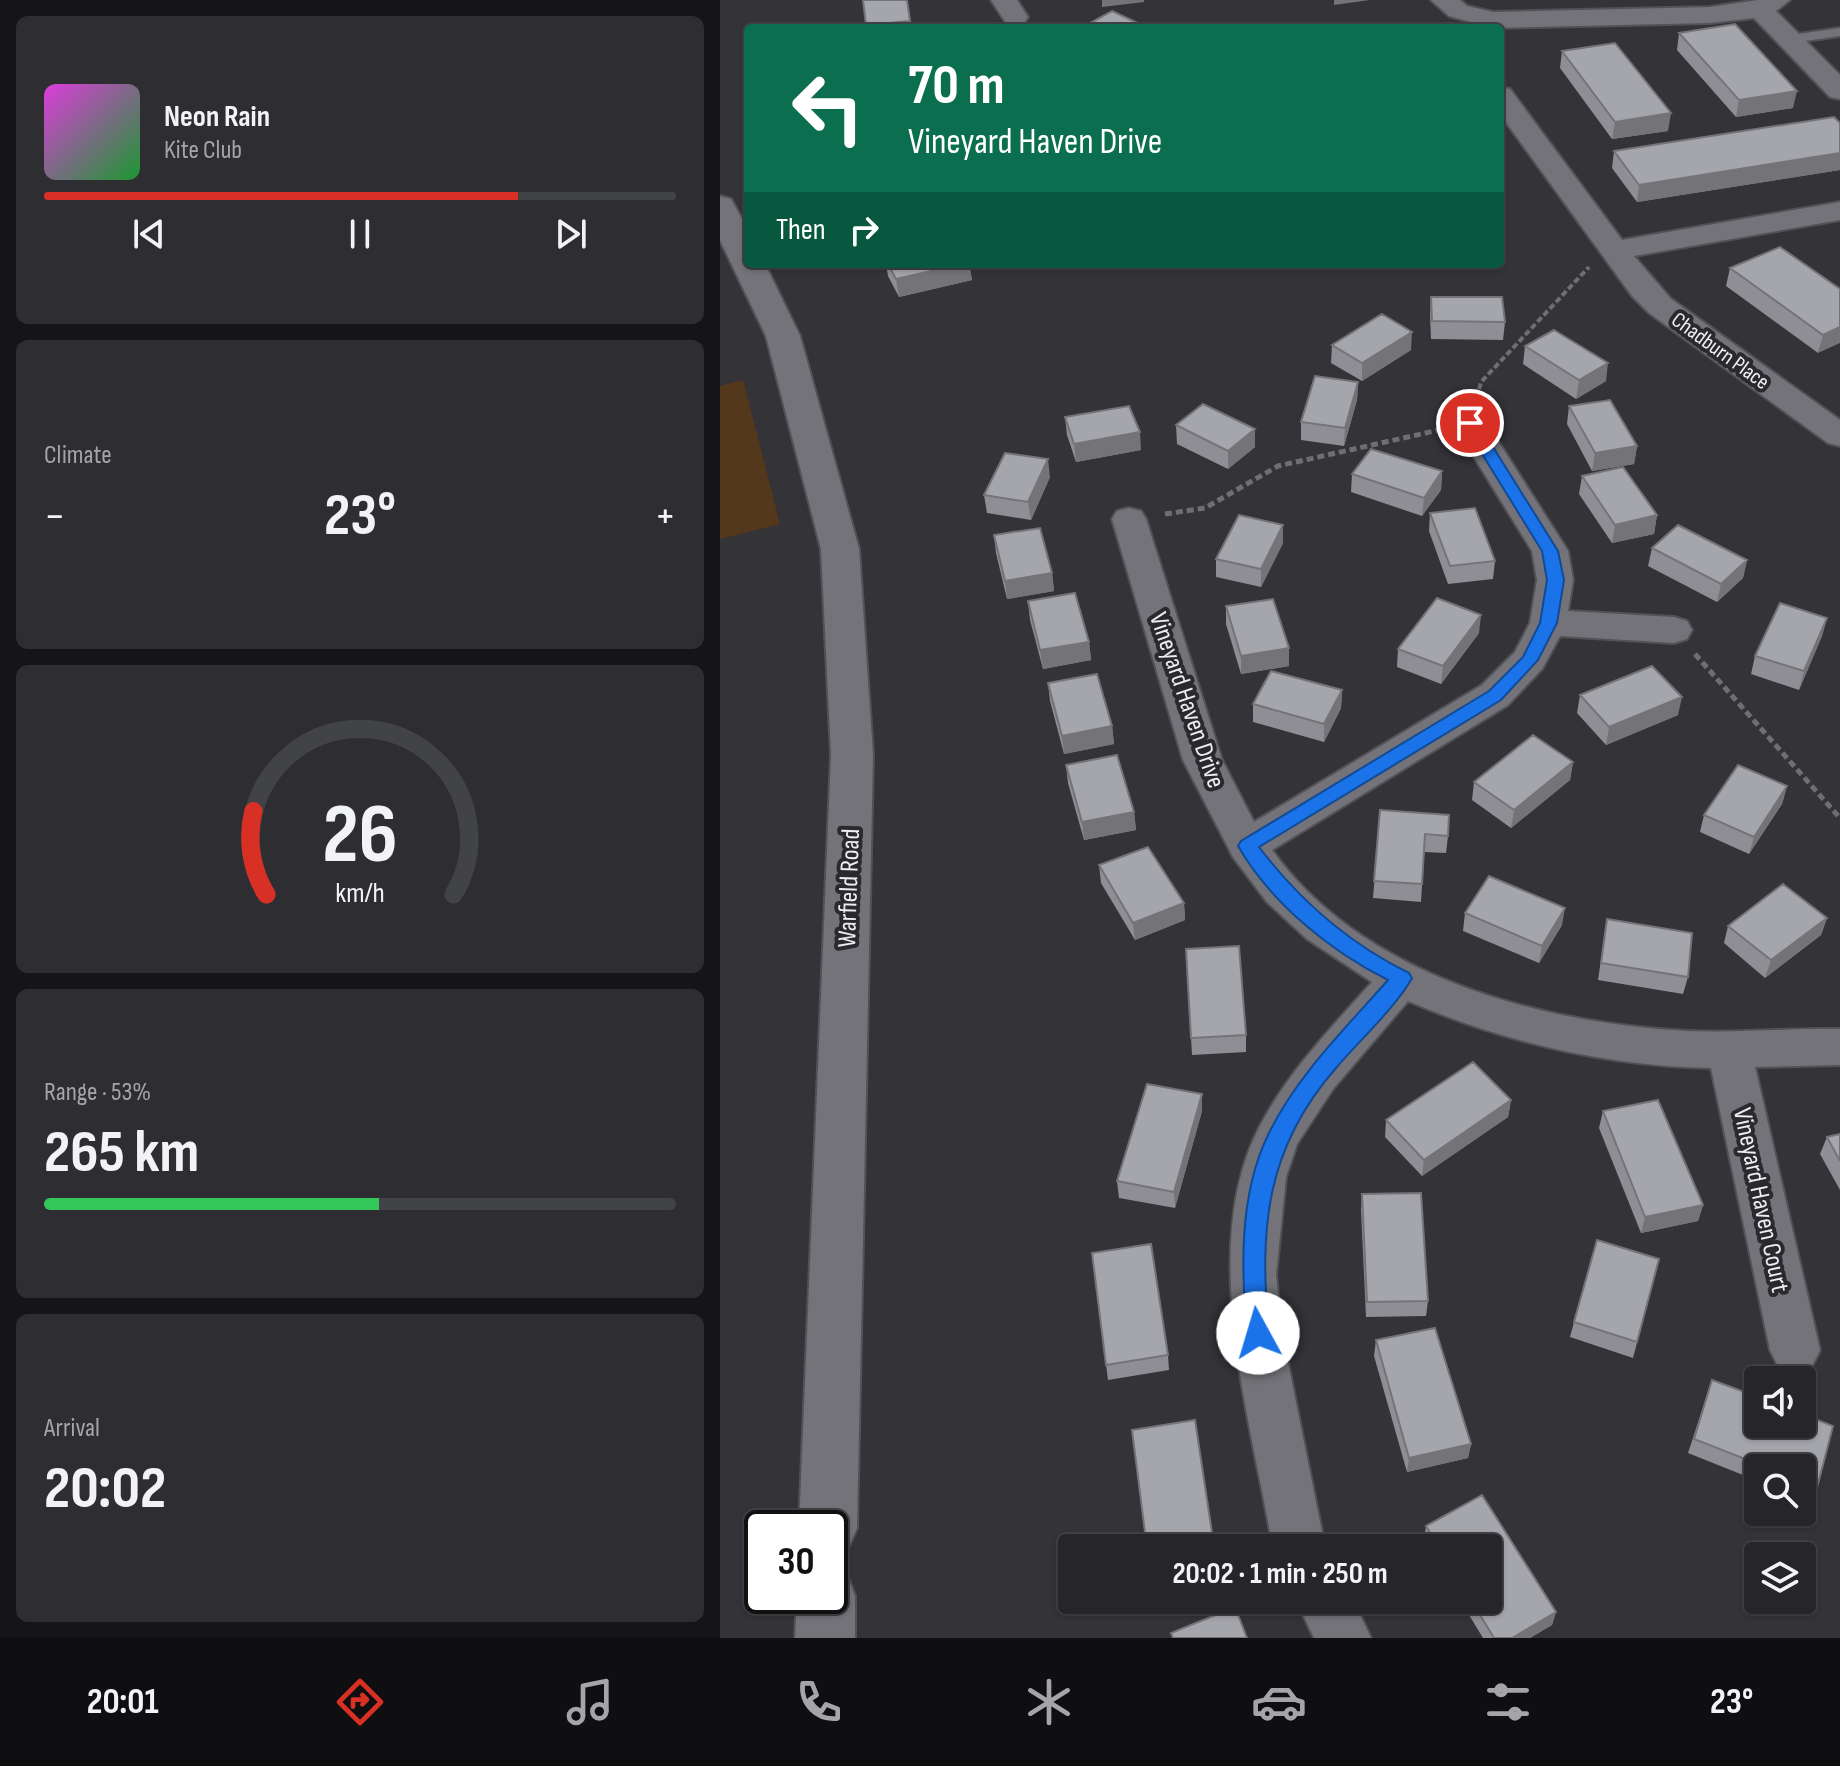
<!DOCTYPE html>
<html lang="en">
<head>
<meta charset="utf-8">
<style>
	body { margin:0; font-family:"Sofia Sans Condensed",sans-serif; background:#2e2e32; color:#f1f3f6; height:100vh; display:flex; flex-direction:column; font-size:30px; white-space:nowrap }
	* { box-sizing:border-box; margin:0 }
	p { font-size:26px; color:#a4a5a8 }
	.icon { flex:none; width:44px; height:44px; fill:none; stroke:currentColor; stroke-width:2; stroke-linecap:round; stroke-linejoin:round }
	.map { position:relative; flex:1; overflow:hidden }
	.drawer { display:flex; flex-direction:column; gap:16px; padding:16px; background:#151517; width:720px }
	.drawer>* { flex:none }
	.hud { position:absolute; left:24px; top:24px; width:760px; height:244px; border-radius:8px; box-shadow:0 2px 6px #0004,0 0 0 2px #424347; background:#0b6e4f; color:#fff; overflow:hidden }
	.fabs { position:absolute; left:1024px; top:1366px; display:grid; gap:16px }
	.fabs a { display:grid; place-items:center; width:72px; height:72px; border-radius:8px; background:#26262a; box-shadow:0 2px 6px #0004,0 0 0 2px #424347; font-size:40px }
	.speed { position:absolute; left:24px; top:1510px; display:flex; gap:16px; font-size:40px; font-weight:700; text-align:center }
	.speed>* { display:grid; place-content:center; width:104px; height:104px; border-radius:50%; background:#26262a; box-shadow:0 2px 6px #0004,0 0 0 2px #424347; line-height:1 }
	.speed .limit { border:4px solid #111; border-radius:12px; background:#fff; color:#111 }
	.pin { position:absolute; display:grid; place-items:center; width:68px; height:68px; color:#fff; margin:-34px; border:4px solid #fff; border-radius:50%; box-shadow:0 2px 8px #0007 }
	.me { position:absolute; width:88px; margin:-44px; rotate:354deg; stroke-linejoin:round; filter:drop-shadow(0 0 6px #0008) }
	.turn { display:flex; align-items:center; gap:28px; height:168px; padding:0 32px; font-size:36px }
	.turn .icon { width:104px; height:104px; stroke-width:2.5 }
	.turn b { display:block; font-size:56px; line-height:68px }
	.then { display:flex; align-items:center; height:76px; padding:0 32px; background:#0003; gap:16px; font-size:30px }
	.big { font-size:60px; font-weight:700; line-height:1.1 }
	.drawer .widget { flex:1; display:flex; flex-direction:column; justify-content:center; gap:12px; min-width:0; padding:0 28px; border-radius:12px; background:#2e2e32 }
	.drawer .dial { align-items:center; gap:0 }
	.dial svg { height:208px; overflow:visible; fill:none; stroke:#424347; stroke-width:7; stroke-linecap:round; text-anchor:middle }
	.dial text { fill:#f1f3f6; stroke:none }
	.song { display:flex; align-items:center; gap:24px }
	.cover { width:96px; height:96px; border-radius:12px; background:linear-gradient(135deg,hsl(300 70% 55%),hsl(130 70% 35%)) }
	.played { height:8px; border-radius:4px; background:linear-gradient(90deg,#d93025 75%,#424347 75%) }
	.keys { display:flex; justify-content:space-around; direction:ltr }
	.heat { display:flex; justify-content:space-between; align-items:center; font-size:44px; direction:ltr }
	.charge { height:12px; border-radius:6px; background:linear-gradient(90deg,#34c759 53%,#424347 0) }
	.trip { position:absolute; left:338px; top:1534px; width:444px; height:80px; border-radius:8px; background:#26262a; box-shadow:0 2px 6px #0004,0 0 0 2px #424347; font-weight:700; line-height:80px; text-align:center }
	.menu { display:flex; height:128px; justify-content:space-around; align-items:center; background:#0f0f11; color:#a4a5a8 }
	.menu .icon { width:56px; height:56px }
	.menu .selected { color:#d93025 }
	.menu b { font-size:36px; color:#f1f3f6 }
	main { display:flex; flex:1; min-height:0 }
	.map>svg:first-child { display:block }
	.green { fill:#54381c }
	.lines { fill:none; stroke-linecap:round; stroke-linejoin:round }
	.service-casing { stroke:#525256; stroke-width:4 }
	.minor-casing { stroke:#525256; stroke-width:4 }
	.tertiary-casing { stroke:#525256; stroke-width:4 }
	.path-far1 { stroke:#6f6f73; stroke-width:4; stroke-dasharray:6 3; stroke-linecap:butt }
	.path { stroke:#6f6f73; stroke-width:5; stroke-dasharray:7 4; stroke-linecap:butt }
	.service { fill:#737379; fill-rule:evenodd }
	.minor { fill:#737379; fill-rule:evenodd }
	.tertiary { fill:#737379; fill-rule:evenodd }
	.wall { fill:#8e8e94 }
	.shaded-wall { fill:#747478 }
	.building { fill:#a5a5ac; stroke:#747478; stroke-width:2 }
	.route { fill:#1a73e8; stroke:#114b97; stroke-width:2 }
	.labels { text-anchor:middle; stroke-width:8; stroke-linejoin:round; paint-order:stroke }
	.far-street-label { font-size:22px; fill:#eeeef2; stroke:#29292e }
	.street-label { font-size:26px; fill:#eeeef2; stroke:#29292e }
</style>
</head>
<body>
<main>
<section class="drawer">
<div class="widget">
<div class="song"><i class="cover"></i><div><b>Neon Rain</b><p>Kite Club</p></div></div>
<div class="played"></div>
<div class="keys"><svg class="icon" aria-label="previous" viewBox="0 0 24 24"><path d="M18 5L8 12l10 7zM5 5v14"/></svg><svg class="icon" aria-label="pause" viewBox="0 0 24 24"><path d="M8 5v14M16 5v14"/></svg><svg class="icon" aria-label="next" viewBox="0 0 24 24"><path d="M6 5l10 7-10 7zM19 5v14"/></svg></div>
</div>
<div class="widget"><p>Climate</p>
<div class="heat"><a>−</a><b class="big">23°</b><a>+</a></div>
</div>
<div class="widget dial"><svg viewBox="0 0 100 80">
<path d="M14 69A42 42 0 1 1 86 69"/>
<path d="M14 69A42 42 0 0 1 9 37" stroke="#d93025"/>
<text x="50" y="56" font-size="32" font-weight="700">26</text>
<text x="50" y="72" font-size="11">km/h</text>
</svg></div>
<div class="widget"><p>Range · 53%</p><b class="big">265 km</b><div class="charge"></div></div>
<div class="widget"><p>Arrival</p><b class="big">20:02</b></div>
</section>
<div class="map">
<svg width="1120" height="1638" viewBox="0 0 1120 1638">
	<rect width="100%" height="100%" fill="#333338"/>
	<path class="green" d="M23,380L60,524L0,539V386Z"/>
	<g class="lines">
		<defs>
			<path id="service" d="M1120,28V36L1072,43L1065,39L1072,35Z"/>
			<path id="minor" d="M271,0H297L308,17L304,23H286Z
				M711,0H740L747,6L773,12L990,7L1038,0H1070L1056,11L1120,75V99L1110,97L1034,18L990,23L773,28L729,16Z
				M780,87L790,89L902,240L1120,202V220L914,256L951,299L1120,420V446L1108,443L929,313L912,296L780,114Z
				M750,413L762,416L848,551L853,580L848,611L954,617L967,621L972,630L967,639L954,643L840,636L822,669L788,705L552,850C643,977 821,1023 968,1031C1019,1033 1069,1028 1120,1029V1065L1035,1067L1100,1350L1092,1366L1075,1373L1058,1366L1050,1350L991,1068C886,1066 784,1042 688,1001L613,1089L577,1144L566,1177L556,1275L562,1333L602,1532L608,1548H556L550,1532C528,1410 479,1241 540,1126C568,1072 612,1027 652,982L587,939L547,902L513,857L463,760L392,519L397,511L409,508L421,511L426,519L502,760L534,822L762,685L795,652L810,623L817,580L812,551L733,423L738,416Z
				M576,1600H633L651,1638H594Z"/>
			<path id="tertiary" d="M0,196L11,199L28,230V264H45L80,336L139,549L153,755L137,1528L128,1548L110,1556V1528H79L111,755L101,549L46,336L0,240Z
				M110,1568L127,1575L135,1596V1638H75L77,1596H110Z"/>
		</defs>
		<use href="#service" class="service-casing"/>
		<use href="#minor" class="minor-casing"/>
		<use href="#tertiary" class="tertiary-casing"/>
		<path class="path-far1" d="M757,398L761,382L869,267"/>
		<path class="path" d="M445,514L485,508L558,466L719,430
			M975,654L1120,818"/>
		<use href="#service" class="service"/>
		<use href="#minor" class="minor"/>
		<use href="#tertiary" class="tertiary"/>
	</g>
	<path class="wall" d="M143,0H187L192,28H146Z
		M959,33L1073,108L1016,117L957,50Z
		M842,51L948,131L892,139L840,68Z
		M1120,123V170L917,202L892,168L894,151Z
		M166,264H249L252,280L179,297L168,276Z
		M1010,268L1120,289L1098,353L1006,286Z
		M711,297L785,322L783,340L711,339L710,315Z
		M612,345L691,350L642,381L611,363Z
		M805,346L886,381L856,399L803,364Z
		M638,382L637,400L624,446L581,440V422Z
		M849,406L917,446L914,464L872,471L847,424Z
		M345,417L421,450L356,462L347,435Z
		M456,425L535,429V447L508,469L457,444Z
		M722,471L721,490L702,516L631,492L632,474Z
		M862,476L937,515L934,534L892,543L859,494Z
		M330,477L311,520L267,513L264,495Z
		M710,513L775,561L773,579L728,584L709,531Z
		M274,535L332,573L334,591L287,599L276,553Z
		M563,543L541,587L496,577V559Z
		M932,548L1027,560L1023,578L997,602L928,566Z
		M308,601L369,642L371,660L323,669L310,620Z
		M506,606L569,648V666L521,674L506,624Z
		M1107,618L1102,636L1079,690L1031,674L1035,656Z
		M759,633L721,684L677,667L678,649Z
		M328,683L392,726L394,744L344,754L330,701Z
		M622,690L621,708L604,742L533,722V704Z
		M860,695L958,715L886,745L857,713Z
		M853,762L850,780L791,828L752,800L754,782Z
		M346,765L414,812L416,830L364,840L348,783Z
		M1067,786L1062,804L1029,854L980,832L984,815Z
		M660,810L728,836L726,853L704,852L701,902L653,898Z
		M379,865L464,903L465,920L415,940L381,883Z
		M745,913L842,925L819,963L743,931Z
		M1107,918L1101,935L1045,978L1004,943L1008,926Z
		M887,919L968,977L963,994L878,980Z
		M466,949L526,1035V1052L472,1055Z
		M791,1100L788,1117L702,1176L665,1137L666,1120Z
		M482,1111L455,1208L399,1198L397,1181Z
		M883,1111L983,1205L978,1221L921,1233L879,1128Z
		M1120,1134V1190L1100,1154L1107,1137Z
		M642,1194L708,1301L706,1316L646,1317L641,1210Z
		M372,1253L448,1355L449,1370L388,1380Z
		M939,1259L913,1358L850,1337L854,1322Z
		M656,1340L751,1444L748,1458L687,1472L654,1356Z
		M992,1380L1038,1397V1424H1082V1414L1113,1426L1097,1488L1090,1502L1082,1498V1468H1038V1481L968,1453Z
		M762,1495L836,1612L832,1625L810,1638H763L740,1600H768V1548H709L704,1540L706,1526Z"/>
	<path class="shaded-wall" d="M382,0H424V2L382,7Z
		M614,0H650L614,5Z
		M1077,91L1073,108L1016,117L1019,100Z
		M951,113L948,131L892,139L895,122Z
		M1120,153V170L917,202L919,185Z
		M242,264H249L252,280L179,297L176,279Z
		M1120,327V343L1098,353L1103,335Z
		M692,332L691,350L642,381V363Z
		M888,363L886,381L856,399L859,380Z
		M638,382L637,400L624,446L625,428Z
		M535,429V447L508,469V451Z
		M420,432L421,450L356,462L354,444Z
		M917,446L914,464L872,471L875,453Z
		M328,459L330,477L311,520L308,502Z
		M722,471L721,490L702,516L704,498Z
		M937,515L934,534L892,543L895,525Z
		M563,525V543L541,587V569Z
		M1027,560L1023,578L997,602L1001,584Z
		M332,573L334,591L287,599L285,581Z
		M761,615L759,633L721,684L723,666Z
		M1107,618L1102,636L1079,690L1084,671Z
		M369,642L371,660L323,669L320,650Z
		M569,648V666L521,674V656Z
		M622,690L621,708L604,742V724Z
		M962,697L958,715L886,745L889,727Z
		M392,726L394,744L344,754L342,736Z
		M853,762L850,780L791,828L794,810Z
		M1067,786L1062,804L1029,854L1034,837Z
		M414,812L416,830L364,840L362,822Z
		M464,903L465,920L415,940L413,923Z
		M845,908L842,925L819,963L822,946Z
		M1107,918L1101,935L1045,978L1051,960Z
		M482,1094V1111L455,1208L454,1192Z
		M791,1100L788,1117L702,1176L704,1160Z
		M983,1205L978,1221L921,1233L925,1217Z
		M751,1444L748,1458L687,1472L689,1458Z
		M836,1612L832,1625L810,1638H792Z"/>
	<path class="building" d="M143,0H187L190,21L146,25Z
		M392,11L424,26L420,28H361Z
		M1015,24L1077,91L1019,100L959,33Z
		M895,43L951,113L895,122L842,51Z
		M1114,117L1120,123V153L919,185L894,151Z
		M1060,247L1120,289V327L1103,335L1010,268Z
		M168,264H242L176,279Z
		M711,297H782L785,322L712,321Z
		M662,314L692,332L642,363L612,345Z
		M834,330L888,363L859,380L805,346Z
		M595,376L638,382L625,428L581,422Z
		M890,400L917,446L875,453L849,406Z
		M483,404L535,429L508,451L456,425Z
		M409,406L420,432L354,444L345,417Z
		M651,449L722,471L704,498L632,474Z
		M285,453L328,459L308,502L264,495Z
		M903,467L937,515L895,525L862,476Z
		M755,508L775,561L730,566L710,513Z
		M519,515L563,525L541,569L496,559Z
		M958,525L1027,560L1001,584L932,548Z
		M320,528L332,573L285,581L274,535Z
		M355,593L369,642L320,650L308,601Z
		M717,598L761,615L723,666L678,649Z
		M553,599L569,648L521,656L506,606Z
		M1060,603L1107,618L1084,671L1035,656Z
		M932,666L962,697L889,727L860,695Z
		M551,671L622,690L604,724L533,704Z
		M377,674L392,726L342,736L328,683Z
		M813,735L853,762L794,810L754,782Z
		M397,755L414,812L362,822L346,765Z
		M1018,765L1067,786L1034,837L984,815Z
		M660,810L729,815L728,836L705,834L702,884L654,881Z
		M428,847L464,903L413,923L379,865Z
		M769,876L845,908L822,946L745,913Z
		M1063,884L1107,918L1051,960L1008,926Z
		M887,919L972,933L968,977L881,963Z
		M519,946L526,1035L471,1038L466,949Z
		M753,1062L791,1100L704,1160L666,1120Z
		M427,1084L482,1094L454,1192L397,1181Z
		M938,1100L983,1205L925,1217L883,1111Z
		M1120,1134V1161L1107,1137Z
		M701,1193L708,1301L647,1302L642,1194Z
		M877,1240L939,1259L917,1342L854,1322Z
		M431,1244L448,1355L386,1365L372,1253Z
		M715,1328L751,1444L689,1458L656,1340Z
		M992,1380L1038,1397V1424H1082V1414L1113,1426L1097,1488L1082,1482V1468H1048L974,1439Z
		M475,1420L494,1546L480,1548H427L412,1430Z
		M762,1495L836,1612L792,1638H774L751,1600H768V1548H719L706,1526Z
		M515,1607L527,1638H453L451,1633Z"/>
	<path class="route" d="M750,418L758,423L838,551L844,580L837,623L818,660L781,700L539,847C580,901 628,943 689,973L692,978C677,1006 637,1043 616,1068C545,1149 539,1230 549,1333L546,1340L538,1343L530,1340L527,1333C521,1268 519,1195 548,1135C576,1076 626,1028 668,980C610,951 551,903 518,846L521,841L769,691L803,657L820,623L827,580L822,551L743,423Z"/>
	<g class="labels">
		<g class="far-street-label">
			<text transform="translate(1001 350) rotate(36)" y="8">Chadburn Place</text>
		</g>
		<g class="street-label">
			<text transform="translate(468 700) rotate(71)" y="9">Vineyard Haven Drive</text>
			<text transform="translate(128 888) rotate(-88)" y="9">Warfield Road</text>
			<text transform="translate(1042 1200) rotate(78)" y="9">Vineyard Haven Court</text>
		</g>
	</g>
</svg>
<div class="fabs">
<a><svg class="icon" aria-label="sound" viewBox="0 0 24 24"><path d="M4 9h4l5-4v14l-5-4H4zM17 9q2 3 0 6"/></svg></a>
<a><svg class="icon" aria-label="search" viewBox="0 0 24 24"><circle cx="10" cy="10" r="6"/><path d="M15 15l6 6"/></svg></a>
<a><svg class="icon" aria-label="layers" viewBox="0 0 24 24"><path d="M12 4l9 5-9 5-9-5zM3 14l9 5 9-5"/></svg></a>
</div>
<div class="speed"><div class="limit">30</div></div>
<div class="pin" style="left:750px;top:423px;background:#d93025"><svg class="icon" aria-label="arrive" viewBox="0 0 24 24"><path d="M6 21V4h12l-3 4 3 4H6"/></svg></div>
<svg class="me" style="left:538px;top:1333px" viewBox="-20 -20 40 40"><circle r="19" fill="#fff"/><path d="M0-13L10 11 0 6-10 11z" fill="#1a73e8"/></svg>
<div class="trip">20:02 · 1 min · 250 m</div>
<div class="hud">
<div class="turn"><svg class="icon" aria-label="left" viewBox="0 0 24 24"><path d="M17 20v-9H6M10 6l-5 5 5 5"/></svg><div><b>70 m</b>Vineyard Haven Drive</div></div>
<div class="then">Then<svg class="icon" aria-label="right" viewBox="0 0 24 24"><path d="M7 20v-9h11M14 6l5 5-5 5"/></svg></div>
</div>
</div>
</main>
<nav class="menu">
<b>20:01</b>
<svg class="icon selected" aria-label="directions" viewBox="0 0 24 24"><path d="M12 3l9 9-9 9-9-9zM9 14v-3h6M13 9l2 2-2 2"/></svg>
<svg class="icon" aria-label="music" viewBox="0 0 24 24"><path d="M9 18V5l10-2v13"/><circle cx="6" cy="18" r="3"/><circle cx="16" cy="16" r="3"/></svg>
<svg class="icon" aria-label="phone" viewBox="0 0 24 24"><path d="M5 4h4l2 5-3 2q2 4 5 5l2-3 5 2v4C11 20 4 13 5 4z"/></svg>
<svg class="icon" aria-label="climate" viewBox="0 0 24 24"><path d="M12 3v18M4 7l16 10M4 17L20 7"/></svg>
<svg class="icon" aria-label="car" viewBox="0 0 24 24"><path d="M5 17H2v-5l4-1 3-4h7l3 4 3 1v5h-3M9 17h6M6 11h13"/><circle cx="7" cy="17" r="2"/><circle cx="17" cy="17" r="2"/></svg>
<svg class="icon" aria-label="filters" viewBox="0 0 24 24"><path d="M4 7h16M4 17h16"/><circle cx="9" cy="7" r="2"/><circle cx="15" cy="17" r="2"/></svg>
<b>23°</b>
</nav>
</body>
</html>
